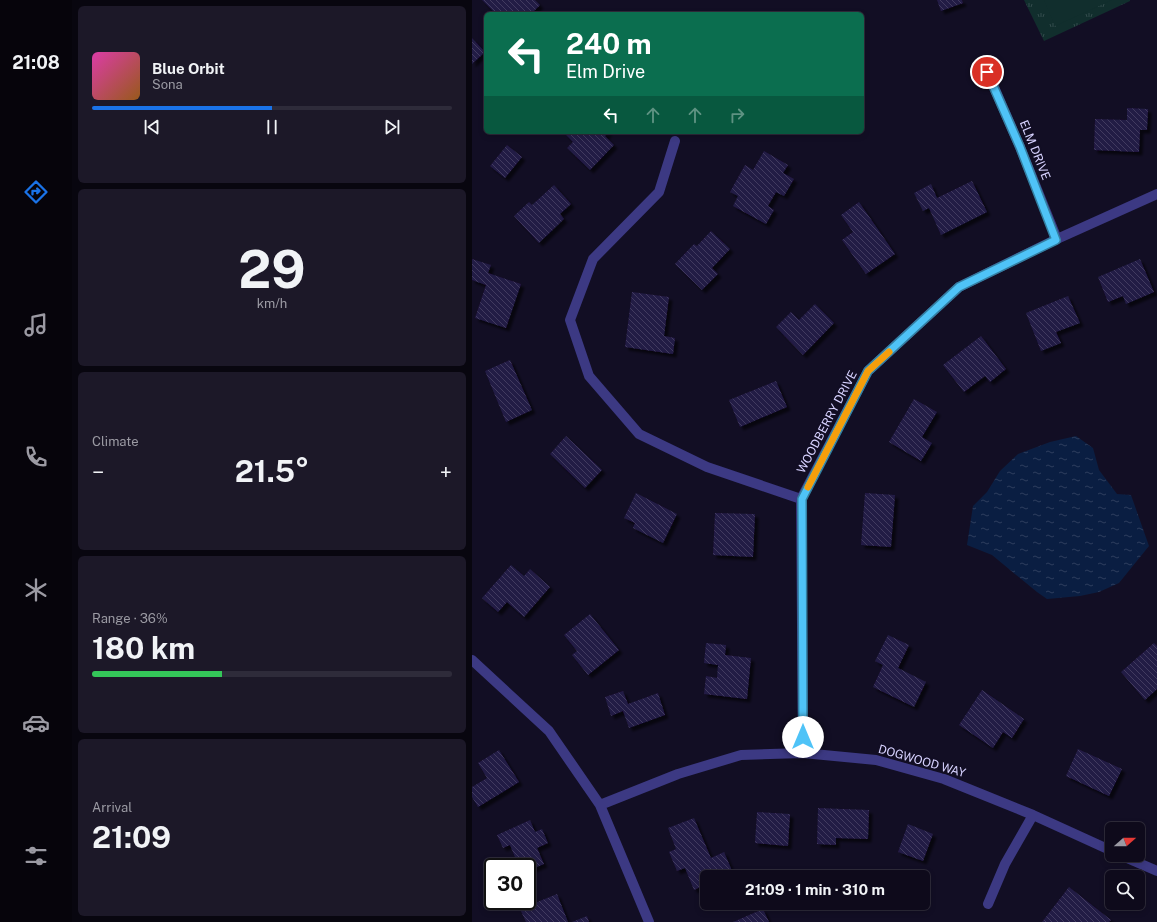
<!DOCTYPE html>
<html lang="en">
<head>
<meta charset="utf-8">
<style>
	body { margin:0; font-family:"Public Sans",sans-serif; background:#1c1828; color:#f1f3f6; height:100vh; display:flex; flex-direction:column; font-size:15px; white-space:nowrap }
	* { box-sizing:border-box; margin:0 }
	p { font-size:13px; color:#9b9aa3 }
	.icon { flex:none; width:22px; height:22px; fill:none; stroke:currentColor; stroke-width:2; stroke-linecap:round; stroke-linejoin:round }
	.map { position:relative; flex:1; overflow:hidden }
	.details { display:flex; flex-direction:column; gap:6px; padding:6px; background:#08060f; width:400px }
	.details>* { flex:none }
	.top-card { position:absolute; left:12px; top:12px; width:380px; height:122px; border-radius:6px; box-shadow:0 2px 6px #0003,0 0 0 1px #2e2b3a; background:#0b6e4f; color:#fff; overflow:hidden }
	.needle { width:26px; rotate:69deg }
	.controls { position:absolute; left:633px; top:822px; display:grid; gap:8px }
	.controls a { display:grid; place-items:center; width:40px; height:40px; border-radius:6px; background:#0e0a1b; box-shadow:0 2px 6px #0003,0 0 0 1px #2e2b3a; font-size:20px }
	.speed { position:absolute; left:12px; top:858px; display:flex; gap:8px; font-size:20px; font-weight:700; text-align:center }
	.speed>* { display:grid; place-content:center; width:52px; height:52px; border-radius:50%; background:#0e0a1b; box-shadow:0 2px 6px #0003,0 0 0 1px #2e2b3a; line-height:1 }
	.speed .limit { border:2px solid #111; border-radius:6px; background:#fff; color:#111 }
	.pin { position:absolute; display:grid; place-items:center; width:34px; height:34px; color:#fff; margin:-17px; border:2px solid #fff; border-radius:50%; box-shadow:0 1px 4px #0007 }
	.me { position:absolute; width:44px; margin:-22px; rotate:0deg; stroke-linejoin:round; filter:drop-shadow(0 0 3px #0008) }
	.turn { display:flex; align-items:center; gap:14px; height:84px; padding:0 16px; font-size:18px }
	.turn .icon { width:52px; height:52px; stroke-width:2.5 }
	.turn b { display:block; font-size:28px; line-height:34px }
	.lanes { display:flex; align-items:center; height:38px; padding:0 16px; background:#0003; justify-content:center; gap:20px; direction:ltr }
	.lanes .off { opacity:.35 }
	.big { font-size:30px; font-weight:700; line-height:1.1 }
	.details .tile { flex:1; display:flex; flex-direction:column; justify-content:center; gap:6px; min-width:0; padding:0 14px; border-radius:6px; background:#1c1828 }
	.details .dial { align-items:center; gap:0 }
	.dial b { font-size:52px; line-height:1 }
	.song { display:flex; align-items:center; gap:12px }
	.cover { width:48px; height:48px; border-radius:6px; background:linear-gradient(135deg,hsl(320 70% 55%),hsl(30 70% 35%)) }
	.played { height:4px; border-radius:2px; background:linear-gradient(90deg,#1a73e8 50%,#2e2b3a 50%) }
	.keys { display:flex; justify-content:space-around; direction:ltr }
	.heat { display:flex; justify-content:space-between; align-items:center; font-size:22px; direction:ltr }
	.charge { height:6px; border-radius:3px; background:linear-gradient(90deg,#34c759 36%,#2e2b3a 0) }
	.trip { position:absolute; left:228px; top:870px; width:230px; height:40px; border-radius:6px; background:#0e0a1b; box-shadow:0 2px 6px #0003,0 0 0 1px #2e2b3a; font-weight:700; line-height:40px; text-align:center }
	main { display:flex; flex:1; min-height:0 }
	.tabs { display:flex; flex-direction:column; width:72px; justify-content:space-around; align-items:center; background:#06040b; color:#9b9aa3 }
	.tabs .icon { width:28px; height:28px }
	.tabs .selected { color:#1a73e8 }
	.tabs b { font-size:18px; color:#f1f3f6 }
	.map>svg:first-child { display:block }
	.park { fill:url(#park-tufts) }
	.pitch { fill:#112e2d }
	.water { fill:url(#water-ripples) }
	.building { fill:url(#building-back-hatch); filter:url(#shadow) }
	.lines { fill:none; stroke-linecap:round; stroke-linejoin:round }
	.minor { stroke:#3c3983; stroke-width:10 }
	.route-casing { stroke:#337fa1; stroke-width:10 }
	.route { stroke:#4fc3f7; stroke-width:7 }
	.slow { stroke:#f59e0b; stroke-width:7 }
	.labels { text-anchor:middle; stroke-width:4; stroke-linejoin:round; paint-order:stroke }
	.street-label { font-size:12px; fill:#d7d2ff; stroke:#120e24 }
</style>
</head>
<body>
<main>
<nav class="tabs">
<b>21:08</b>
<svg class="icon selected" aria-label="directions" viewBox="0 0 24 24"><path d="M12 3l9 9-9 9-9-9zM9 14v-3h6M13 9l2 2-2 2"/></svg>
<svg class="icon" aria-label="music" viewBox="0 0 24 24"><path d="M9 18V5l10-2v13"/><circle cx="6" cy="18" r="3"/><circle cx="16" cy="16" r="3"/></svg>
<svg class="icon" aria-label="phone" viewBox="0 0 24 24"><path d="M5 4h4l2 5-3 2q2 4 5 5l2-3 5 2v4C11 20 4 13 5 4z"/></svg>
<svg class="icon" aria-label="climate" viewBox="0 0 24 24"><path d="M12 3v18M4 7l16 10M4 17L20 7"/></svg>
<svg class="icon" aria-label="car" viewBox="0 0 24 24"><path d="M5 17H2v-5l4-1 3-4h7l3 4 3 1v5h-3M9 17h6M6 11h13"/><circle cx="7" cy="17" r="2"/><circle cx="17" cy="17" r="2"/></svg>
<svg class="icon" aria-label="filters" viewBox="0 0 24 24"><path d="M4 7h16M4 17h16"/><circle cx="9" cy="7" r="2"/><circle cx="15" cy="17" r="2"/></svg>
</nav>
<section class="details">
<div class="tile">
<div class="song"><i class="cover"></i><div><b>Blue Orbit</b><p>Sona</p></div></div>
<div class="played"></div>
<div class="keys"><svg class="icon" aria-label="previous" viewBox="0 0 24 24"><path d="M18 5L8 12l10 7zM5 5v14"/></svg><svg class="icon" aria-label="pause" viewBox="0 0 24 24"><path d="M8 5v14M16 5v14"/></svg><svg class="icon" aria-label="next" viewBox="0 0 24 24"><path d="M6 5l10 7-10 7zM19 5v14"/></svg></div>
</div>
<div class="tile dial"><b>29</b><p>km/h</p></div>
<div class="tile"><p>Climate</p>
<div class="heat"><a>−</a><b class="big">21.5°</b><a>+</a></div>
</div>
<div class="tile"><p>Range · 36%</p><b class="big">180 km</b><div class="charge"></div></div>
<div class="tile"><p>Arrival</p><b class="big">21:09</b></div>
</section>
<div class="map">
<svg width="685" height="922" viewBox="0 0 685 922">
	<defs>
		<pattern id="park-tufts" width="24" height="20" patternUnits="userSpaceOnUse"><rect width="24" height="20" fill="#112e2d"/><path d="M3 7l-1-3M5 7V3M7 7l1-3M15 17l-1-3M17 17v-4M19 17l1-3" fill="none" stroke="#334b4c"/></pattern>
		<pattern id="water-ripples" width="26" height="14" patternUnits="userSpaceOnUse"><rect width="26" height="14" fill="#0a1e42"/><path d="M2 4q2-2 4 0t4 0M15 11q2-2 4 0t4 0" fill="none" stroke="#2d3e5e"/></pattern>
		<pattern id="building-back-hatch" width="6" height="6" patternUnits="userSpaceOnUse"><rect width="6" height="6" fill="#231a45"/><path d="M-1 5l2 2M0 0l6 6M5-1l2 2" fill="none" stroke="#423a61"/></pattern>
		<filter id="shadow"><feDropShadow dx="3.5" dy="3.5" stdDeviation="1" flood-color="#0009"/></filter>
	</defs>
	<rect width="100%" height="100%" fill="#120e24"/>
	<path class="park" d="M552,0H658V1L572,41Z"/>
	<path class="pitch" d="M572,0H640L583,26Z"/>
	<path class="water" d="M604,436L621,448L627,470L645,494L659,495L677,546L647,583L627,592L608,596L575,599L565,592L520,555L495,545L501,506L515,492L528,471L546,454L578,442Z"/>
	<path class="building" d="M10,0H63L68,5L59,14H24Z
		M465,0H490L491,3L469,11Z
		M0,38L13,52L0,64Z
		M655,108L676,109L675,130H668L667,152L622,150L623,119L655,120Z
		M95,132H137L133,136L142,145L118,170L95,148L101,142L93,134Z
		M35,145L50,157L33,178L18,166Z
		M292,151L316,165L311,173L322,179L312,196L304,192L296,206L302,210L294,224L261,206L266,196L258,192L273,165L281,170Z
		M500,181L515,212L469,235L457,208L451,211L442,193L459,184L465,198Z
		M82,185L99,204L88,214L92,219L67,243L42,216L57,202L60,205Z
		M387,202L423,254L394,274L370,240L381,232L369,215Z
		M239,231L258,249L240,268L246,274L230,290L203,264L222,244L225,246Z
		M0,259L19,265L16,273L49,284L34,328L3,318L14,285L0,280Z
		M668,259L682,292L654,304L651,296L636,302L626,277Z
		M160,292L197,297L192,336L203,338L201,354L153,347Z
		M596,296L608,323L584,332L589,343L569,351L554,313Z
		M343,304L362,323L331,355L304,327L319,312L327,320Z
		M509,336L534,369L518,382L513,376L492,392L471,365Z
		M38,360L60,410L34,422L13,371Z
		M304,381L315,407L268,427L257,400Z
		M442,399L465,412L450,437L460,443L449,461L417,442Z
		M94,436L130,470L113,488L78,454Z
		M164,493L205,514L191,543L161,528L163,523L152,518Z
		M393,493L423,495L419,547L389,545Z
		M243,513L283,514L281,557L241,555Z
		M39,565L52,576L58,569L78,587L52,617L35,602L26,612L10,598Z
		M118,614L147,650L116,675L100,655L105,651L92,635Z
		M416,635L437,645L426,668L454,682L442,707L401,687L411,665L403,661Z
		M234,643L254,645L253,655L279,658L275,699L232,694L234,676L245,678L246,665L232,663Z
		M682,643L685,646V689L673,700L649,672Z
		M510,690L552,719L540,738L531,732L521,748L487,725Z
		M151,691L156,704L186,693L193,715L157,728L151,711L139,716L133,697Z
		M606,749L650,769L637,796L594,776Z
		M27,750L47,782L6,807L0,797V787L15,778L6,763Z
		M346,808L397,810L396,839L364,838V845L345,844Z
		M285,812L318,814L316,846L283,843Z
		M222,818L239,858L252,852L261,873L252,877H235V884L222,890L213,868L205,871L197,852L204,849L196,828Z
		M58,820L63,832L70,829L76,843L65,848L72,864L55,871V867H47L38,845L31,848L25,835Z
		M436,824L461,834L451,861L426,852Z
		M597,887L639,920L637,922H570Z
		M85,894L96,922H54L48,909Z
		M291,909L297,922H261Z
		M115,916L117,922H100Z"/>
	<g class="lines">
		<path class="minor" d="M515,71L548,147L585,239
			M203,141L187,192L121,259L98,320L117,376L167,434L235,467L329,499
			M0,660L77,731L128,805L177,922
			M331,753L329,499L396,371L487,287L585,239L685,194
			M128,805L206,774L269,755L331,753L404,760L472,779L561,815L640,851
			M648,855L685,871
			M516,904L533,864L561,815"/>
	</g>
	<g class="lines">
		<defs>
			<path id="route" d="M331,737L330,499L396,371L487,287L584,240L548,147L515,72"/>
		</defs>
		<use href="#route" class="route-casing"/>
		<use href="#route" class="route"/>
		<path class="slow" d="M336,487L396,371L417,352"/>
	</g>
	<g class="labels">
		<g class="street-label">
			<text transform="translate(563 150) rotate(68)" y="4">ELM DRIVE</text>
			<text transform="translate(355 422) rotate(-62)" y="4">WOODBERRY DRIVE</text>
			<text transform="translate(450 761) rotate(16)" y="4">DOGWOOD WAY</text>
		</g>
	</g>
</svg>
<div class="controls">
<a><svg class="needle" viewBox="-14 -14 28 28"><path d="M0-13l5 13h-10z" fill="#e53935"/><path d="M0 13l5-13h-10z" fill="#9b9aa3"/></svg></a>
<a><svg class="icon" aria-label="search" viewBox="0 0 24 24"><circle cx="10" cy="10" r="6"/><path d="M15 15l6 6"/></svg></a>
</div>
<div class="speed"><div class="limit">30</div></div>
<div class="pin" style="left:515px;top:72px;background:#d93025"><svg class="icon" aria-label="arrive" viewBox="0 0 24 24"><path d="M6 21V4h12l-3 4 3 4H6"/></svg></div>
<svg class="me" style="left:331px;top:737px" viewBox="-20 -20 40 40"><circle r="19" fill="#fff"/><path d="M0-13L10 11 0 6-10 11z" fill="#4fc3f7"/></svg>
<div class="trip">21:09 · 1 min · 310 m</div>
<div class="top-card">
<div class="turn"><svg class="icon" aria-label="left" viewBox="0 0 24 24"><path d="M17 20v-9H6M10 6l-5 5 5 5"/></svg><div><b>240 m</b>Elm Drive</div></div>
<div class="lanes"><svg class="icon" aria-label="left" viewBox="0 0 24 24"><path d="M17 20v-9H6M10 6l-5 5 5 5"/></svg><svg class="icon off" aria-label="ahead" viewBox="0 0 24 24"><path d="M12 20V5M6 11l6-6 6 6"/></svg><svg class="icon off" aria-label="ahead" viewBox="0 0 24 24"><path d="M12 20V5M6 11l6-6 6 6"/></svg><svg class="icon off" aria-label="right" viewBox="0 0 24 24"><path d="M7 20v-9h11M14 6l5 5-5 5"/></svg></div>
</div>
</div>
</main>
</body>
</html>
